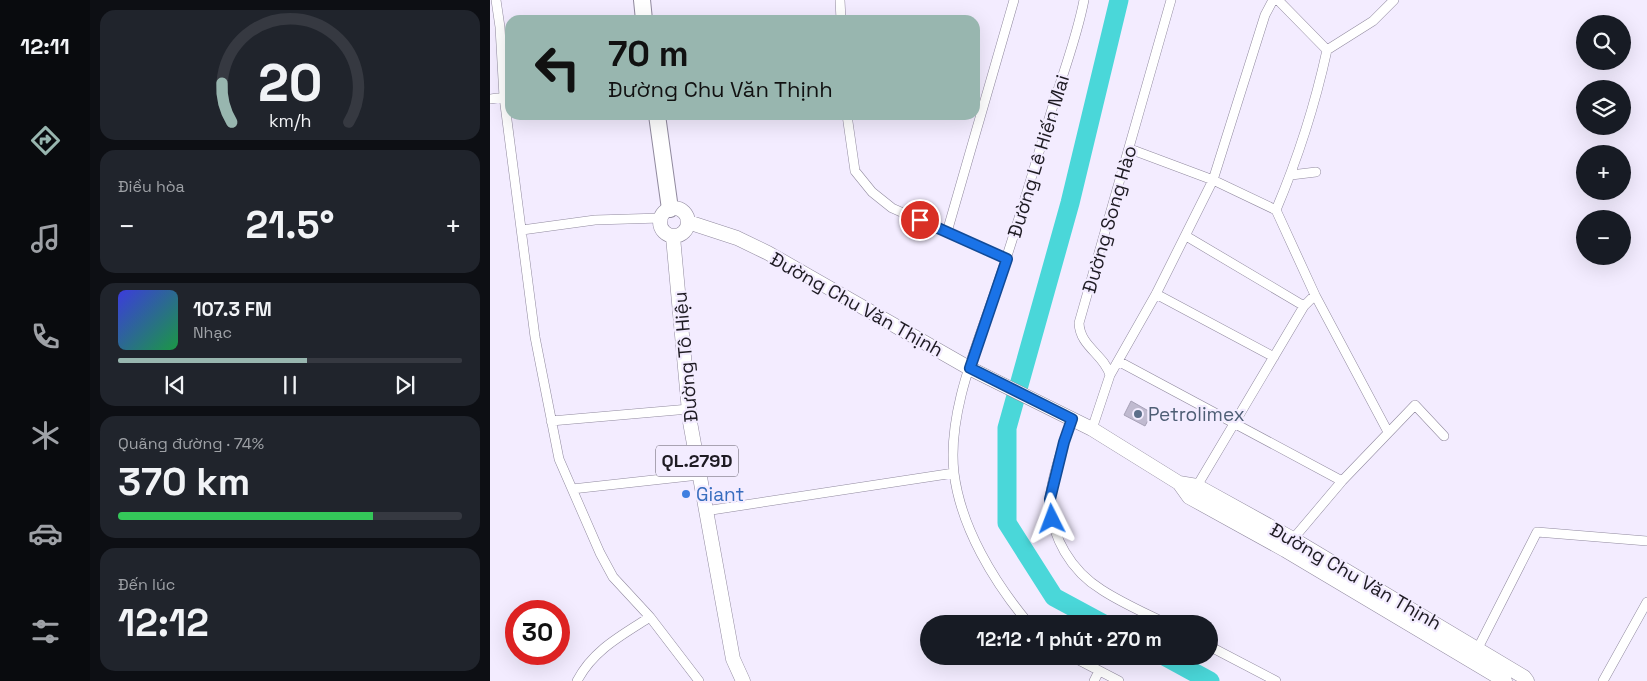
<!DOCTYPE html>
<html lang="vi">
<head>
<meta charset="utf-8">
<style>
	body { margin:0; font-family:"Space Grotesk",sans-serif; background:#20242c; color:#f1f3f6; height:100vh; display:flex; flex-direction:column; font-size:19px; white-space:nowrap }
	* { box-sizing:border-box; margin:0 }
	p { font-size:16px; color:#9ea1a6 }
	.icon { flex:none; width:28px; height:28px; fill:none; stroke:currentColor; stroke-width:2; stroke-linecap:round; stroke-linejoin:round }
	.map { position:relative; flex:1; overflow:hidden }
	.panel { display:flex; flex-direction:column; gap:10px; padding:10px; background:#0d0f14; width:400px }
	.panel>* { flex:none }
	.guide { position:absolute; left:15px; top:15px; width:475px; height:105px; border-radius:15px; box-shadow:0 5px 20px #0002; background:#98b6af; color:#111; overflow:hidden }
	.buttons { position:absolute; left:1086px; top:15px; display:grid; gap:10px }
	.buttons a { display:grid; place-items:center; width:55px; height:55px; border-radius:50%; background:#171b24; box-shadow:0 5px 20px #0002; font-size:25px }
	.speed { position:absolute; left:15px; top:600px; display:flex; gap:10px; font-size:25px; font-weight:700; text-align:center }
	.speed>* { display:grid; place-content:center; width:65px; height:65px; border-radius:50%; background:#171b24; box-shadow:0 5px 20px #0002; line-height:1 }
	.speed .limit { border:8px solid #d22; background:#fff; color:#111 }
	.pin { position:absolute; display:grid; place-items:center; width:42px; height:42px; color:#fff; margin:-21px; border:2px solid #fff; border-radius:50%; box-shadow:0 1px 5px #0007 }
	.me { position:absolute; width:55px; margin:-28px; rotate:357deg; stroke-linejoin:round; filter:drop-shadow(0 0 4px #0008) }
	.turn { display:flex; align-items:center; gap:18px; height:105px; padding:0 20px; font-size:22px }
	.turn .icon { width:65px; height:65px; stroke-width:2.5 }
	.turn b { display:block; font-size:35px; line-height:42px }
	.big { font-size:38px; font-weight:800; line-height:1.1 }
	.panel .widget { flex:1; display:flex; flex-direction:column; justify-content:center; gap:8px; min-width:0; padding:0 18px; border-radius:15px; background:#20242c }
	.panel .dial { align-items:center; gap:0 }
	.dial svg { height:130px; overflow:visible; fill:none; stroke:#363941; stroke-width:7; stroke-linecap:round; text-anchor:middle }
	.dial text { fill:#f1f3f6; stroke:none }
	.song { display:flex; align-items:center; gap:15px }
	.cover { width:60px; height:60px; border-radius:8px; background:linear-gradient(135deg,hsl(240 70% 55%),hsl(140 70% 35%)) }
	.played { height:5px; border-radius:2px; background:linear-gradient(90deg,#98b6af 55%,#363941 55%) }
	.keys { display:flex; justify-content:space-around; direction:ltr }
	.heat { display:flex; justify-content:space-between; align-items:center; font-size:28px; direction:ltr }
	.charge { height:8px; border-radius:4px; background:linear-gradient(90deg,#34c759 74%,#363941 0) }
	.trip { position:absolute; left:430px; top:615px; width:298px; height:50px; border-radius:25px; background:#171b24; box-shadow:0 5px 20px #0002; font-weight:800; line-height:50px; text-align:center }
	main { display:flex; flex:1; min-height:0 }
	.tabs { display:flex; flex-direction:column; width:90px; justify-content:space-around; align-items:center; background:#090b0e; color:#9ea1a6 }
	.tabs .icon { width:35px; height:35px }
	.tabs .current { color:#98b6af }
	.tabs b { font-size:22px; color:#f1f3f6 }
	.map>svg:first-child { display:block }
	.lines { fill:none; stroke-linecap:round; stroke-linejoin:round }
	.river { stroke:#4ad7d9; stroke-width:19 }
	.building { fill:#c0bad0; stroke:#a7a1b7 }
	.street-casing { stroke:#918a9f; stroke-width:10 }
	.primary-casing { stroke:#918a9f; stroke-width:15 }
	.highway-casing { stroke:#918a9f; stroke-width:18 }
	.street { stroke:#fff; stroke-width:9 }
	.primary { stroke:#fff; stroke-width:14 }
	.highway { stroke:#fff; stroke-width:16 }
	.route-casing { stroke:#114b97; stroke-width:12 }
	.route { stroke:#1a73e8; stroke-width:9 }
	.service-dot { fill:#5c6f8a; stroke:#f3ecff; stroke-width:2 }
	.shop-dot { fill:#3f7fe0; stroke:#f3ecff; stroke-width:2 }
	.labels { text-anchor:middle; stroke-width:4.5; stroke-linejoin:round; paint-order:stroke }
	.shield { fill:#f3ecff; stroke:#5e5a65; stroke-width:1 }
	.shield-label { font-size:18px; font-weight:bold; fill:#1e1b23 }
	.street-label { font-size:19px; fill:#1e1b23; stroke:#f3ecff }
	.service-label { font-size:19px; fill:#4e5e75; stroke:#f3ecff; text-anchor:start }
	.shop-label { font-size:19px; fill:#366cbe; stroke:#f3ecff; text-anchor:start }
</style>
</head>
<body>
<main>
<nav class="tabs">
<b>12:11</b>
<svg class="icon current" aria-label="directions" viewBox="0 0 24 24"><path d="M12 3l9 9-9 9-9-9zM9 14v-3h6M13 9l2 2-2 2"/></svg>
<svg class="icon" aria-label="music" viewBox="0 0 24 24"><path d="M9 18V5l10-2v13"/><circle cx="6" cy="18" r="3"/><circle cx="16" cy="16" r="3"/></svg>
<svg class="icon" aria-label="phone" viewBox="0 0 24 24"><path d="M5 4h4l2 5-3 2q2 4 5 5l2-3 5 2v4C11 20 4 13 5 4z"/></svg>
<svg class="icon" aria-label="climate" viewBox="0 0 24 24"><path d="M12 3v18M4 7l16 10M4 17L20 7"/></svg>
<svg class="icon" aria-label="car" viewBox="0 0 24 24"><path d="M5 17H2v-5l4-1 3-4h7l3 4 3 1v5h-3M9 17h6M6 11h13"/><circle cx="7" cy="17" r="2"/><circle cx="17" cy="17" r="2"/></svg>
<svg class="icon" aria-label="filters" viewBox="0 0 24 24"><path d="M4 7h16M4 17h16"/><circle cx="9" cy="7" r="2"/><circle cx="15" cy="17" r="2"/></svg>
</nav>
<section class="panel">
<div class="widget dial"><svg viewBox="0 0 100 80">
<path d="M14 69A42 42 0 1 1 86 69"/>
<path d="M14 69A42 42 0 0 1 8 45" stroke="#98b6af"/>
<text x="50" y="56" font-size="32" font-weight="700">20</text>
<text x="50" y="72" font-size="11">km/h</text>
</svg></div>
<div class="widget"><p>Điều hòa</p>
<div class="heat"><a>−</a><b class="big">21.5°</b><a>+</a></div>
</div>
<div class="widget">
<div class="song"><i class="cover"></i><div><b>107.3 FM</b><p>Nhạc</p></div></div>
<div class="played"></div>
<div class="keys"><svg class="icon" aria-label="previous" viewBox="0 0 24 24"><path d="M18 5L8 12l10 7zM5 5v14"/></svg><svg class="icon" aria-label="pause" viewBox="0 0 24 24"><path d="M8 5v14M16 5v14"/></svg><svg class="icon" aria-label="next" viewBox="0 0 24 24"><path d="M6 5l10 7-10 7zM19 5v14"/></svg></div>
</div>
<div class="widget"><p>Quãng đường · 74%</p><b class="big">370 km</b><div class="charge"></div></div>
<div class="widget"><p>Đến lúc</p><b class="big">12:12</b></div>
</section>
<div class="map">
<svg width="1157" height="681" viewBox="0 0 1157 681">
	<rect width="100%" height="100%" fill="#f3ecff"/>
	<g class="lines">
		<path class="river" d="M614,624L564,597L517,523V428L580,203L629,0
			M674,656L720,681"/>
	</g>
	<path class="building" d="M641,401L662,413L655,426L634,415Z"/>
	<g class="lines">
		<defs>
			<path id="street" d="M6,0L10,27L14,97L45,337L69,459L110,553L123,577L160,617L209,681
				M350,0L351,20
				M788,0L837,50
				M0,99L14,97
				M357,115L365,171L382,192L402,208L517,259
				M640,149L723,180L786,210
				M801,175L826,172
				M32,230L105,220L171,218
				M457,232L524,0
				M696,236L814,306
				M666,294L784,357
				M628,361L852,481L925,405L954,436
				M620,375L666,294L723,180L775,15L783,0
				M582,419C575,439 560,480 560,501C561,537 581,571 612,590C632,603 655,613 677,624
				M61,421L199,409
				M602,429L620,375C614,354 590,347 589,323L681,0
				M898,432L825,295L786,210C808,158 825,105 837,50L883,21L904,0
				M707,486L814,306L825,295
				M82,489L209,475
				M215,511L464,473
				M803,539L852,481
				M539,624C504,582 471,528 464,473C457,412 488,343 507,286C527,228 544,168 562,109C573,73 587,37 594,0
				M719,646L786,681
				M988,648L1047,532L1157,541
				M581,656L629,681
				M87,681C103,650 132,635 160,617
				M604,681L609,671
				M1113,681L1157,602"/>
			<path id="primary" d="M170 222a14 14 0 1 1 28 0a14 14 0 1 1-28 0Z
				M198,222L247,238L278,253L479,368L602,429L689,483L699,497L795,550L1015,681
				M183,237L200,422L243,659L253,681
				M689,483L707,486L803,539L1034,677L1037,681"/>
			<path id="highway" d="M152,0L154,20
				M167,115L180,209"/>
		</defs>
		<use href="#street" class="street-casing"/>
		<use href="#primary" class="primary-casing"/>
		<use href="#highway" class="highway-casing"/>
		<use href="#street" class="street"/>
		<use href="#primary" class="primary"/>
		<use href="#highway" class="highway"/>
	</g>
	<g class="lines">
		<defs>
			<path id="route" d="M430,220L517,259L480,368L582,419L574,442L560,499L562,519"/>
		</defs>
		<use href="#route" class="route-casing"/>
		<use href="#route" class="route"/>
	</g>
	<circle class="service-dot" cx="648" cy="414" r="5"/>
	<circle class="shop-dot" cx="196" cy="494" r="5"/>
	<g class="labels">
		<rect class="shield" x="166" y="445.5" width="82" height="31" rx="4"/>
		<g class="shield-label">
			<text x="207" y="467">QL.279D</text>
		</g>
		<g class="street-label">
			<text transform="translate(548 156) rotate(-73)" y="7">Đường Lê Hiến Mai</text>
			<text transform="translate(619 219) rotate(-74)" y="7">Đường Song Hào</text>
			<text transform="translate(367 304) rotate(29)" y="7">Đường Chu Văn Thịnh</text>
			<text transform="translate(195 357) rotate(-95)" y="7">Đường Tô Hiệu</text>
			<text transform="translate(866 576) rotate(30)" y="7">Đường Chu Văn Thịnh</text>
		</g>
		<g class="service-label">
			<text x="658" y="421">Petrolimex</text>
		</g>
		<g class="shop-label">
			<text x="206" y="501">Giant</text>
		</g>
	</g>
</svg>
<div class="buttons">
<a><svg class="icon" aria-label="search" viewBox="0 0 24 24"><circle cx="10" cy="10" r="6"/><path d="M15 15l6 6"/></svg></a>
<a><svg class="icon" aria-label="layers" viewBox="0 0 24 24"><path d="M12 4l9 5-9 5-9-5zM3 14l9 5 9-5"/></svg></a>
<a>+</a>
<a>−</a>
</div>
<div class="speed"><div class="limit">30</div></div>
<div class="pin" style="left:430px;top:220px;background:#d93025"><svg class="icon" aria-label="arrive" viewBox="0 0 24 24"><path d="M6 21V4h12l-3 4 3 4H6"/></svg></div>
<svg class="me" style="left:562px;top:519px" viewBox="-20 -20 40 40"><path d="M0-17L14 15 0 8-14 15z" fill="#1a73e8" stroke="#fff" stroke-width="4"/></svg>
<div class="trip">12:12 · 1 phút · 270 m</div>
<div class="guide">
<div class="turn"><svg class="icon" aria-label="left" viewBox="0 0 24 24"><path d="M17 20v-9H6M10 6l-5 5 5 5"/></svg><div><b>70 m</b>Đường Chu Văn Thịnh</div></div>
</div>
</div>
</main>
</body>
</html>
